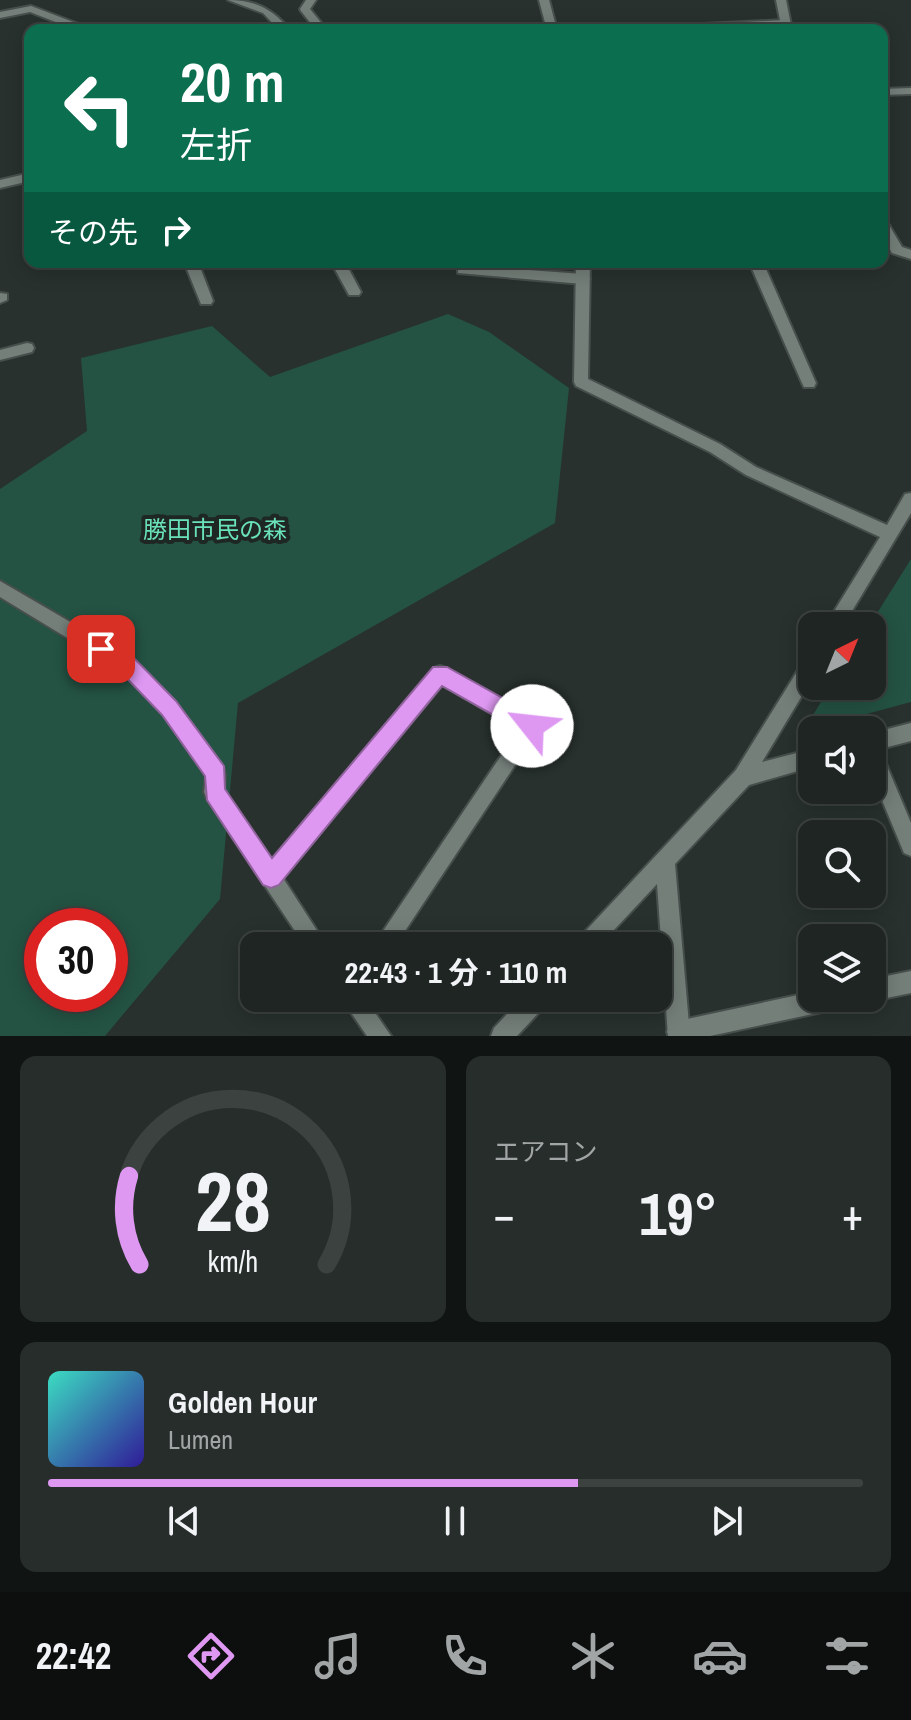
<!DOCTYPE html>
<html lang="ja">
<head>
<meta charset="utf-8">
<style>
	body { margin:0; font-family:"Archivo Narrow","Noto Sans JP",sans-serif; background:#262d2a; color:#f1f3f6; height:100vh; display:flex; flex-direction:column; font-size:30px; white-space:nowrap }
	* { box-sizing:border-box; margin:0 }
	p { font-size:26px; color:#a1a5a5 }
	.icon { flex:none; width:44px; height:44px; fill:none; stroke:currentColor; stroke-width:2; stroke-linecap:round; stroke-linejoin:round }
	.map { position:relative; height:1036px; overflow:hidden }
	.details { display:flex; flex-direction:column; gap:20px; padding:20px; background:#101413; flex:1 }
	.details>* { flex:none }
	.guide { position:absolute; left:24px; top:24px; width:864px; height:244px; border-radius:16px; box-shadow:0 4px 20px #0003,0 0 0 2px #3c4240; background:#0b6e4f; color:#fff; overflow:hidden }
	.needle { width:52px; rotate:43deg }
	.fabs { position:absolute; left:798px; top:612px; display:grid; gap:16px }
	.fabs a { display:grid; place-items:center; width:88px; height:88px; border-radius:16px; background:#1e2522; box-shadow:0 4px 20px #0003,0 0 0 2px #3c4240; font-size:40px }
	.speed { position:absolute; left:24px; top:908px; display:flex; gap:16px; font-size:40px; font-weight:700; text-align:center }
	.speed>* { display:grid; place-content:center; width:104px; height:104px; border-radius:50%; background:#1e2522; box-shadow:0 4px 20px #0003,0 0 0 2px #3c4240; line-height:1 }
	.speed .limit { border:12px solid #d22; background:#fff; color:#111 }
	.pin { position:absolute; display:grid; place-items:center; width:68px; height:68px; color:#fff; margin:-34px; border-radius:16px; box-shadow:0 4px 12px #0006 }
	.me { position:absolute; width:88px; margin:-44px; rotate:299deg; stroke-linejoin:round; filter:drop-shadow(0 0 6px #0008) }
	.turn { display:flex; align-items:center; gap:28px; height:168px; padding:0 24px; font-size:36px }
	.turn .icon { width:104px; height:104px; stroke-width:2.5 }
	.turn b { display:block; font-size:56px; line-height:68px }
	.then { display:flex; align-items:center; height:76px; padding:0 24px; background:#0003; gap:16px; font-size:30px }
	.big { font-size:60px; font-weight:700; line-height:1.1 }
	.details .widget { flex:1; display:flex; flex-direction:column; justify-content:center; gap:12px; min-width:0; padding:0 28px; border-radius:16px; background:#262d2a }
	.details .dial { align-items:center; gap:0 }
	.dial svg { height:208px; overflow:visible; fill:none; stroke:#3c4240; stroke-width:7; stroke-linecap:round; text-anchor:middle }
	.dial text { fill:#f1f3f6; stroke:none }
	.song { display:flex; align-items:center; gap:24px }
	.cover { width:96px; height:96px; border-radius:12px; background:linear-gradient(135deg,hsl(170 70% 55%),hsl(250 70% 35%)) }
	.played { height:8px; border-radius:4px; background:linear-gradient(90deg,#de98f2 65%,#3c4240 65%) }
	.keys { display:flex; justify-content:space-around; direction:ltr }
	.heat { display:flex; justify-content:space-between; align-items:center; font-size:44px; direction:ltr }
	.details .tiles { flex:1; display:grid; gap:20px; grid-template-columns:1fr 1fr }
	.widget:last-child { grid-column:span 2 }
	.trip { position:absolute; left:240px; top:932px; width:432px; height:80px; border-radius:16px; background:#1e2522; box-shadow:0 4px 20px #0003,0 0 0 2px #3c4240; font-weight:700; line-height:80px; text-align:center }
	.dock { display:flex; height:128px; justify-content:space-around; align-items:center; background:#0c0f0e; color:#a1a5a5 }
	.dock .icon { width:56px; height:56px }
	.dock .on { color:#de98f2 }
	.dock b { font-size:36px; color:#f1f3f6 }
	.map>svg:first-child { display:block }
	.green { fill:#245343; fill-rule:evenodd }
	.lines { fill:none; stroke-linecap:round; stroke-linejoin:round }
	.service-casing { stroke:#474f4c; stroke-width:4 }
	.minor-casing { stroke:#474f4c; stroke-width:4 }
	.service { fill:#757f7a; fill-rule:evenodd }
	.minor { fill:#757f7a; fill-rule:evenodd }
	.route { fill:#de98f2; stroke:#90639d; stroke-width:2 }
	.labels { text-anchor:middle; stroke-width:8; stroke-linejoin:round; paint-order:stroke }
	.park-label { font-size:24px; fill:#6ae2b9; stroke:#1e2723 }
</style>
</head>
<body>
<div class="map">
<svg width="911" height="1036" viewBox="0 0 911 1036">
	<rect width="100%" height="100%" fill="#28312d"/>
	<path class="green" d="M448,314L489,332L569,388L555,523L238,703L220,899L105,1036H0V489L87,431L81,358L212,326L270,377ZM42,926H110V994H42Z
		M911,559V702L803,731L831,686H872V626H869Z"/>
	<g class="lines">
		<defs>
			<path id="service" d="M228,0C255,0 273,9 290,30H279L263,13Z
				M31,6L89,28L90,30H76L30,12L0,18V12Z
				M785,20L790,23L789,25L707,30H638L643,27Z
				M911,88V94L882,95V89Z
				M30,173V181L0,188V180Z
				M184,262H198L213,301L211,304H201Z
				M331,262H345L361,292L359,295H349Z
				M749,262H763L816,383L814,387H804L802,383Z
				M463,265L583,274L590,279L583,284L458,273V267Z
				M0,293L7,294V300L0,303Z
				M27,343L32,344L34,348L32,352L0,360V350Z
				M872,744L879,747L911,823V856L904,853L872,776Z
				M911,971V993L872,1001L866,998H872V979Z
				M812,992V998H847L844,1006L836,1009L710,1036H669L667,1032L670,1024L678,1021Z"/>
			<path id="minor" d="M306,0H316L310,9L327,30H316L301,11L300,9Z
				M539,0H549L557,30H547Z
				M776,0H786L792,30H782Z
				M882,219L886,220L902,247L911,250V259L892,253L882,235Z
				M576,262H590L588,379L720,444L756,467L887,525L905,494L911,493V513L843,626H825L880,537L746,475L710,452L576,386L574,382Z
				M0,581L132,658L175,702L223,767L225,774L224,790L272,861L434,668L440,666L446,668L538,720L541,726L395,946H373L519,729L442,685L283,878L327,946H305L207,799L204,792L206,776L163,714L120,670L0,597Z
				M812,655V679L762,762L812,749V767L749,785L675,864L690,1036H668L657,884L599,946H575L578,939L736,770L806,657Z
				M911,723V741L872,751V733Z
				M341,998H365L391,1036H367Z
				M522,998H548L545,1006L517,1036H491L494,1028Z"/>
		</defs>
		<use href="#service" class="service-casing"/>
		<use href="#minor" class="minor-casing"/>
		<use href="#service" class="service"/>
		<use href="#minor" class="minor"/>
	</g>
	<path class="route" d="M101,640L133,657L176,701L224,766L225,789L272,858L433,667H447L540,719L543,726L540,733L532,736L525,733L442,686L279,885L271,888L263,885L207,800L205,776L162,715L119,670L94,655L91,649L94,642Z"/>
	<g class="labels">
		<g class="park-label">
			<text x="215" y="538">勝田市民の森</text>
		</g>
	</g>
</svg>
<div class="fabs">
<a><svg class="needle" viewBox="-14 -14 28 28"><path d="M0-13l5 13h-10z" fill="#e53935"/><path d="M0 13l5-13h-10z" fill="#a1a5a5"/></svg></a>
<a><svg class="icon" aria-label="sound" viewBox="0 0 24 24"><path d="M4 9h4l5-4v14l-5-4H4zM17 9q2 3 0 6"/></svg></a>
<a><svg class="icon" aria-label="search" viewBox="0 0 24 24"><circle cx="10" cy="10" r="6"/><path d="M15 15l6 6"/></svg></a>
<a><svg class="icon" aria-label="layers" viewBox="0 0 24 24"><path d="M12 4l9 5-9 5-9-5zM3 14l9 5 9-5"/></svg></a>
</div>
<div class="speed"><div class="limit">30</div></div>
<div class="pin" style="left:101px;top:649px;background:#d93025"><svg class="icon" aria-label="arrive" viewBox="0 0 24 24"><path d="M6 21V4h12l-3 4 3 4H6"/></svg></div>
<svg class="me" style="left:532px;top:726px" viewBox="-20 -20 40 40"><circle r="19" fill="#fff"/><path d="M0-13L10 11 0 6-10 11z" fill="#de98f2"/></svg>
<div class="trip">22:43 · 1 分 · 110 m</div>
<div class="guide">
<div class="turn"><svg class="icon" aria-label="left" viewBox="0 0 24 24"><path d="M17 20v-9H6M10 6l-5 5 5 5"/></svg><div><b>20 m</b>左折</div></div>
<div class="then">その先<svg class="icon" aria-label="right" viewBox="0 0 24 24"><path d="M7 20v-9h11M14 6l5 5-5 5"/></svg></div>
</div>
</div>
<section class="details">
<div class="tiles">
<div class="widget dial"><svg viewBox="0 0 100 80">
<path d="M14 69A42 42 0 1 1 86 69"/>
<path d="M14 69A42 42 0 0 1 10 35" stroke="#de98f2"/>
<text x="50" y="56" font-size="32" font-weight="700">28</text>
<text x="50" y="72" font-size="11">km/h</text>
</svg></div>
<div class="widget"><p>エアコン</p>
<div class="heat"><a>−</a><b class="big">19°</b><a>+</a></div>
</div>
<div class="widget">
<div class="song"><i class="cover"></i><div><b>Golden Hour</b><p>Lumen</p></div></div>
<div class="played"></div>
<div class="keys"><svg class="icon" aria-label="previous" viewBox="0 0 24 24"><path d="M18 5L8 12l10 7zM5 5v14"/></svg><svg class="icon" aria-label="pause" viewBox="0 0 24 24"><path d="M8 5v14M16 5v14"/></svg><svg class="icon" aria-label="next" viewBox="0 0 24 24"><path d="M6 5l10 7-10 7zM19 5v14"/></svg></div>
</div>
</div>
</section>
<nav class="dock">
<b>22:42</b>
<svg class="icon on" aria-label="directions" viewBox="0 0 24 24"><path d="M12 3l9 9-9 9-9-9zM9 14v-3h6M13 9l2 2-2 2"/></svg>
<svg class="icon" aria-label="music" viewBox="0 0 24 24"><path d="M9 18V5l10-2v13"/><circle cx="6" cy="18" r="3"/><circle cx="16" cy="16" r="3"/></svg>
<svg class="icon" aria-label="phone" viewBox="0 0 24 24"><path d="M5 4h4l2 5-3 2q2 4 5 5l2-3 5 2v4C11 20 4 13 5 4z"/></svg>
<svg class="icon" aria-label="climate" viewBox="0 0 24 24"><path d="M12 3v18M4 7l16 10M4 17L20 7"/></svg>
<svg class="icon" aria-label="car" viewBox="0 0 24 24"><path d="M5 17H2v-5l4-1 3-4h7l3 4 3 1v5h-3M9 17h6M6 11h13"/><circle cx="7" cy="17" r="2"/><circle cx="17" cy="17" r="2"/></svg>
<svg class="icon" aria-label="filters" viewBox="0 0 24 24"><path d="M4 7h16M4 17h16"/><circle cx="9" cy="7" r="2"/><circle cx="15" cy="17" r="2"/></svg>
</nav>
</body>
</html>
